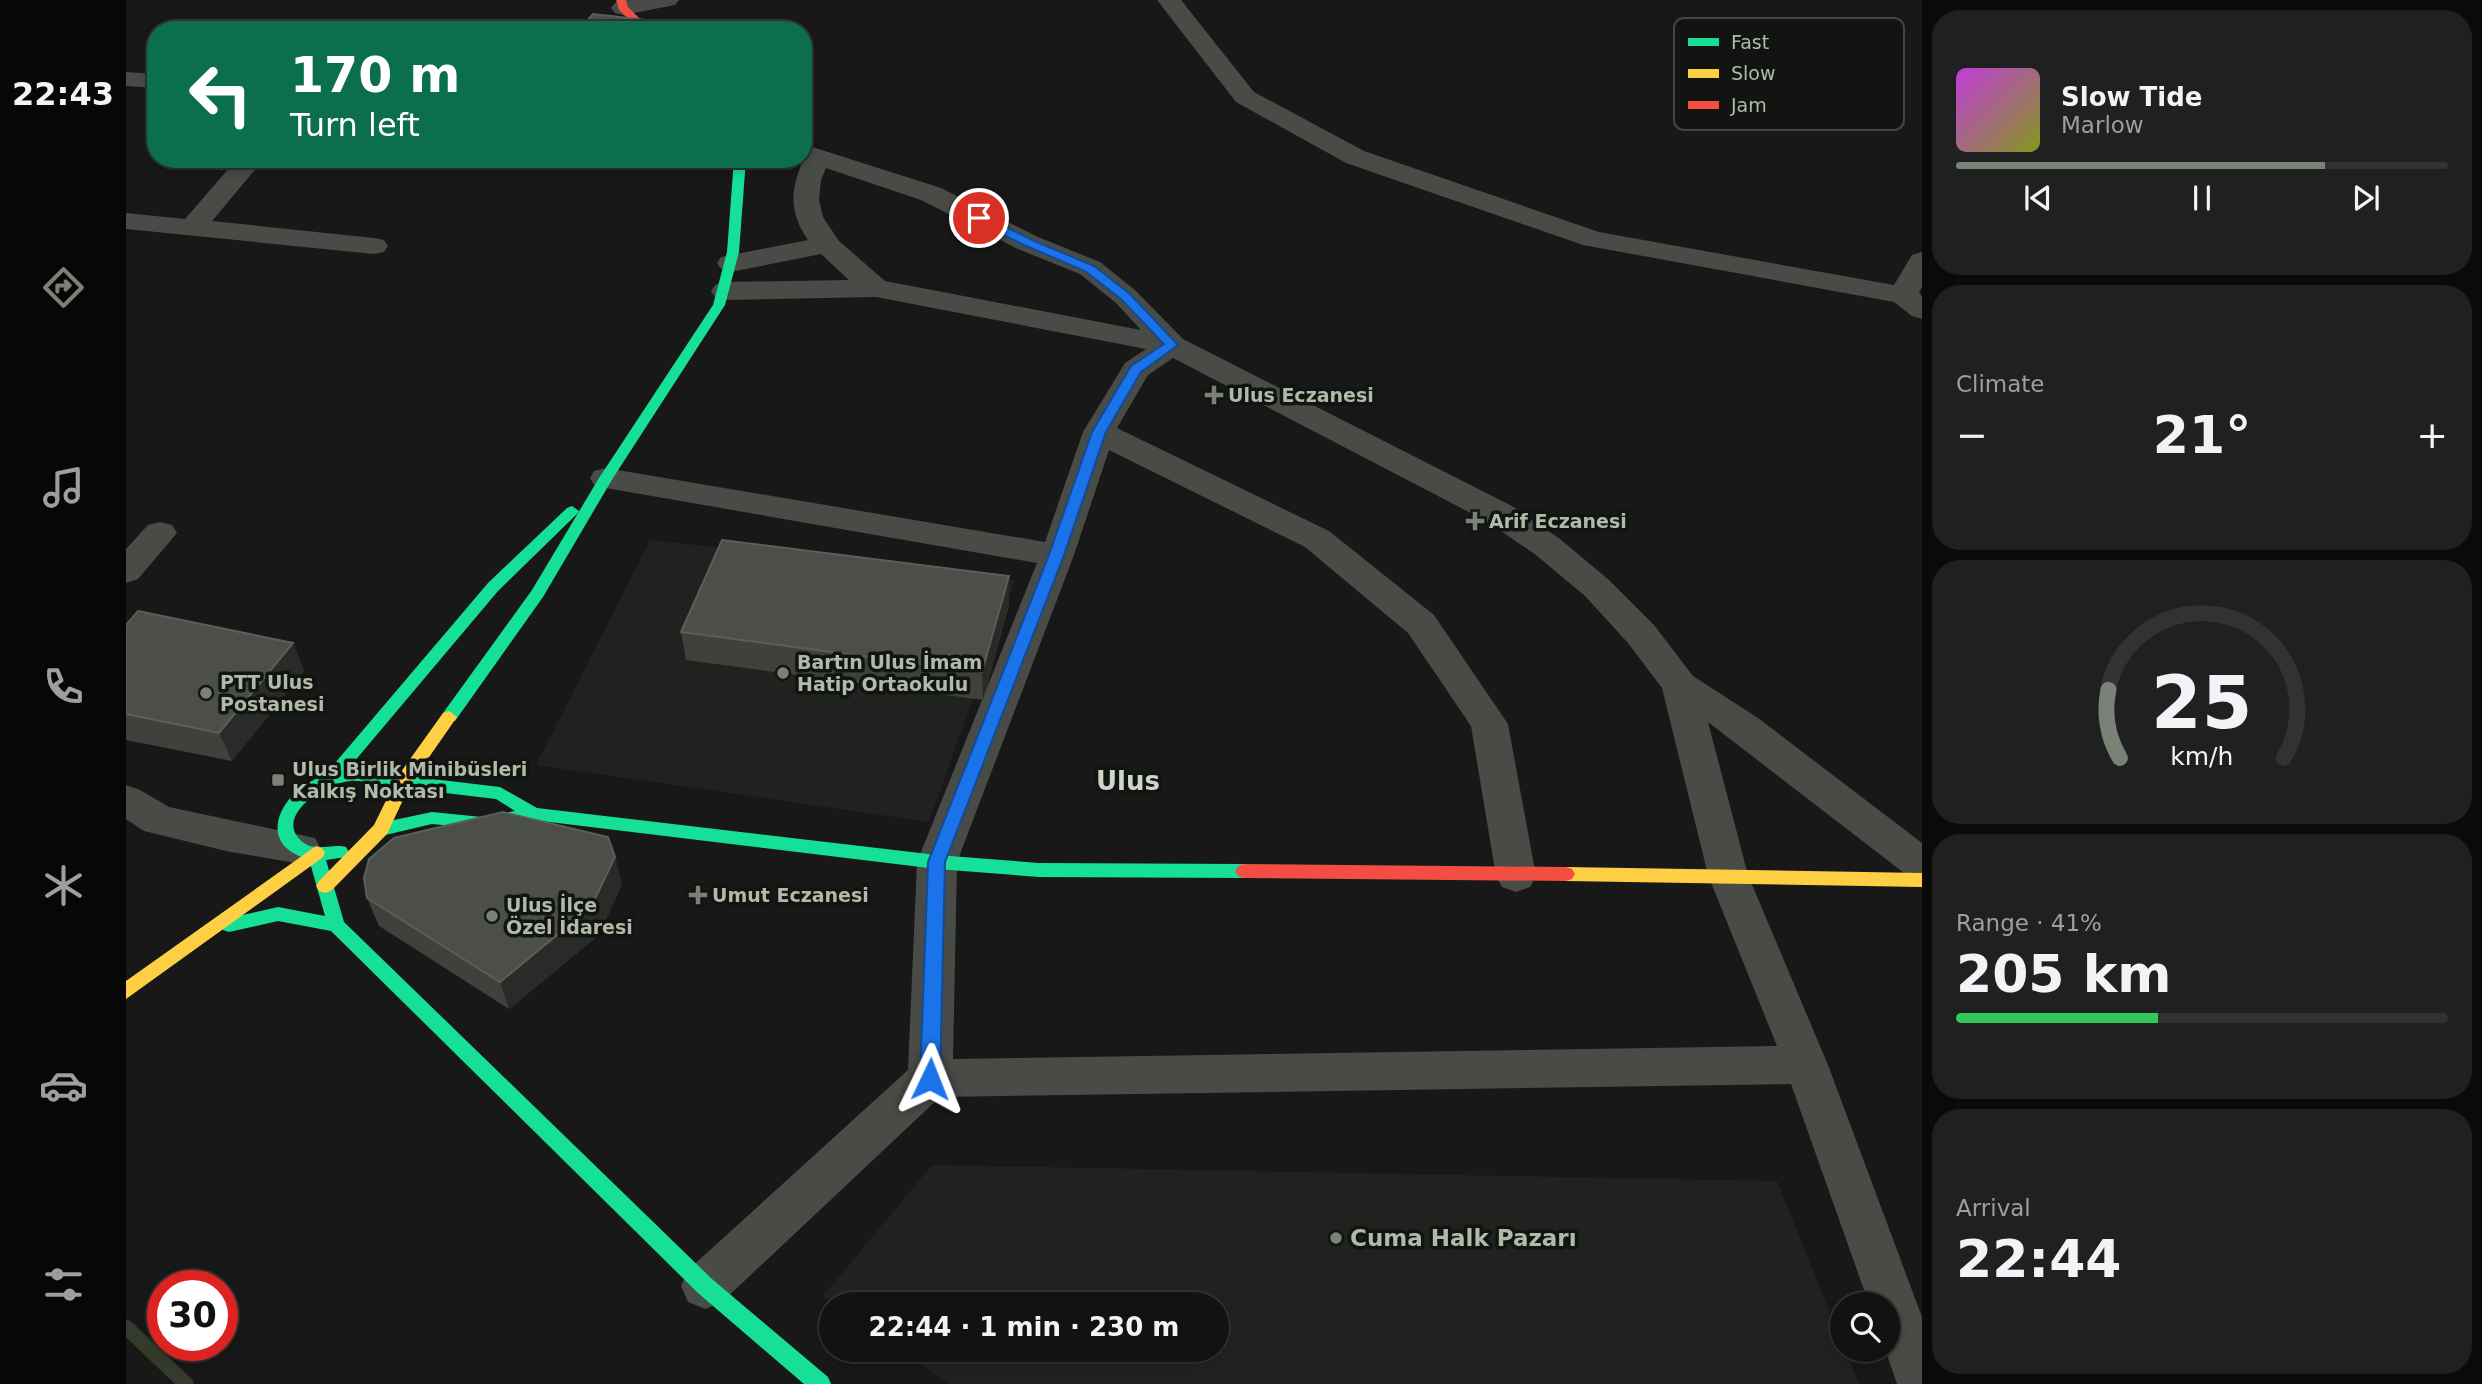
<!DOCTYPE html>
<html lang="en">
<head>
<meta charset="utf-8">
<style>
	body { margin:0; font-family:"DejaVu Sans",sans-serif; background:#1f2020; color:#f1f3f6; height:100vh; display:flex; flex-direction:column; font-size:26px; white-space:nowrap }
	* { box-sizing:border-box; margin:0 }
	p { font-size:23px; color:#9c9e9f }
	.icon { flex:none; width:38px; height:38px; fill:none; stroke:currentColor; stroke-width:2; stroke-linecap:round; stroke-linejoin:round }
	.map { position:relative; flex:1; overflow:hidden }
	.sheet { display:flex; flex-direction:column; gap:10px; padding:10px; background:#0a0a0a; width:560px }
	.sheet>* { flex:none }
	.hud { position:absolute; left:21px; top:21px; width:665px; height:147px; border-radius:28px; box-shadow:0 4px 10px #0003,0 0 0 2px #313232; background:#0b6e4f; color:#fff; overflow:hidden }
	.tools { position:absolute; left:1704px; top:1292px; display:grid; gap:14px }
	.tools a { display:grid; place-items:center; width:70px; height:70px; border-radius:50%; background:#121212; box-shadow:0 4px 10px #0003,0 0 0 2px #313232; font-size:35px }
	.speed { position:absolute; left:21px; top:1270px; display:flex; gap:14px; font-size:35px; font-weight:700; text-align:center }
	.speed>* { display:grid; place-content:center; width:91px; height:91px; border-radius:50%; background:#121212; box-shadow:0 4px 10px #0003,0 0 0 2px #313232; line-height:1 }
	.speed .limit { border:10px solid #d22; background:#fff; color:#111 }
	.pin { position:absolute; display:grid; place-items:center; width:60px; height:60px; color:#fff; margin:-30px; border:4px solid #fff; border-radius:50%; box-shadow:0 2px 7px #0007 }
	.me { position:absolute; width:77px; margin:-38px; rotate:2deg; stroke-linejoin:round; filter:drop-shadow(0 0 5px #0008) }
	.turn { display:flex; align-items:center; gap:24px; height:147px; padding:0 28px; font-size:32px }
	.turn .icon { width:91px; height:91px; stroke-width:2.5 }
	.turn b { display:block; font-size:49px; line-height:60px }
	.big { font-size:52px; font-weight:700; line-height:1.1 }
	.sheet .widget { flex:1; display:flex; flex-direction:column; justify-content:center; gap:10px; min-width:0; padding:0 24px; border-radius:28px; background:#1f2020 }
	.sheet .dial { align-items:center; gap:0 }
	.dial svg { height:182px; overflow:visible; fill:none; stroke:#313232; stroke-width:7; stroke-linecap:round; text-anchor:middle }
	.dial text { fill:#f1f3f6; stroke:none }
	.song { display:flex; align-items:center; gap:21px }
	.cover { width:84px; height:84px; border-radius:10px; background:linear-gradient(135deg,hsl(290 70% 55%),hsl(70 70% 35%)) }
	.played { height:7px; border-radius:4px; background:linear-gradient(90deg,#7b8176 75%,#313232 75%) }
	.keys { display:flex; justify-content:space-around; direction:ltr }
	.heat { display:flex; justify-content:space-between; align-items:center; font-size:38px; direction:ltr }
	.charge { height:10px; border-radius:5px; background:linear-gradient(90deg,#34c759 41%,#313232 0) }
	.trip { position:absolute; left:693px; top:1292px; width:410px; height:70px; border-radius:35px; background:#121212; box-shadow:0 4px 10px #0003,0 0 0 2px #313232; font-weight:700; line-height:70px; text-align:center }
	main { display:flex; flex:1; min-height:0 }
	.dock { display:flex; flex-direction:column; width:126px; justify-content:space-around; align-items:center; background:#070707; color:#9c9e9f }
	.dock .icon { width:49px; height:49px }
	.dock .on { color:#7b8176 }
	.dock b { font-size:32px; color:#f1f3f6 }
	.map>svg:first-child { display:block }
	.built { fill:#1f221f }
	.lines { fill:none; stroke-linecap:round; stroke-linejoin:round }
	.stream { stroke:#353b2a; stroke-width:15 }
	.street { fill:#484b46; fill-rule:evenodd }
	.fast { fill:#16e098; fill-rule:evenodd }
	.slow { fill:#ffcf43; fill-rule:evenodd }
	.jam { fill:#f24e42; fill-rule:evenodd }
	.wall { fill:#3f413d }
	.shaded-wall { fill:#2a2b29 }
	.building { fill:#4b4e49; stroke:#5b5f58; stroke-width:2 }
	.route { fill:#1a73e8; stroke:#114b97; stroke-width:2 }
	.poi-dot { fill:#7b8176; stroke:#121412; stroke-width:2.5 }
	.labels { text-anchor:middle; stroke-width:7; stroke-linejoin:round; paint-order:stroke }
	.poi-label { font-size:19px; font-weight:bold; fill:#b0baa8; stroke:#121412; text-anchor:start }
	.near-poi-label { font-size:23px; font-weight:bold; fill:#b0baa8; stroke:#121412; text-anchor:start }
	.district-label { font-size:26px; font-weight:bold; fill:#ced6c9; stroke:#121412 }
	.key { fill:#121412; stroke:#41463f; stroke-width:2 }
	.key-label { font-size:19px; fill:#b0baa8 }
</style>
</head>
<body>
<main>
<nav class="dock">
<b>22:43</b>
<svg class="icon on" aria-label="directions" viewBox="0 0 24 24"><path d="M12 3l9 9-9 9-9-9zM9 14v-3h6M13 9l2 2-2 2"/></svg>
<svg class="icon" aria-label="music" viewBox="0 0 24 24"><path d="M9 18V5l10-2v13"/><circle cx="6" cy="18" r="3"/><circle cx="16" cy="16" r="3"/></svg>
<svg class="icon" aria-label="phone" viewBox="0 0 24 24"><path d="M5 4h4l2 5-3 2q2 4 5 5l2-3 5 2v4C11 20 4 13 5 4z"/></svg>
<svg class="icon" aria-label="climate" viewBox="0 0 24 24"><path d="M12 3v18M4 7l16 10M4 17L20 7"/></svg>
<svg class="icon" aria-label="car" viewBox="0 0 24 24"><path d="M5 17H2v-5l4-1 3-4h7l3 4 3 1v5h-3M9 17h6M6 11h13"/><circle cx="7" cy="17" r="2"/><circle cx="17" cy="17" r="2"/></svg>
<svg class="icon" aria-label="filters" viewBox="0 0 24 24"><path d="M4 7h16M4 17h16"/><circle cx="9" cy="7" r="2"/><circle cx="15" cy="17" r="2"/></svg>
</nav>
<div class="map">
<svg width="1796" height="1384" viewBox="0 0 1796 1384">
	<rect width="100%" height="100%" fill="#181818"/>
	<path class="built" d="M524,540L889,580L803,822L410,765Z
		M806,1165L1651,1181L1733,1384H823L773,1349H1090V1304H709L697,1296Z"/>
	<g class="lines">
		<path class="stream" d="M0,1327L60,1384"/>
		<path class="street" d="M502,0H553L549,5L497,15L489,13L485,8L489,3Z
			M1031,0H1055L1128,92L1238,151L1473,232L1768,285L1786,255L1796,252V287L1793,293L1796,296V319L1786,316L1768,302L1457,245L1220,163L1110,102Z
			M0,72L30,74V88L0,86Z
			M677,144L815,188L912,237L974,262L1010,291L1057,339L1386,506L1434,539L1483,580L1528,625L1567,676L1632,718L1796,843V881L1782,876L1582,722L1622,875L1702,1065L1796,1317V1384H1771L1759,1349H1762V1304H1743L1665,1084L814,1097L596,1302L579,1309L562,1302L555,1286L562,1270L782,1070L791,862L911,563L480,488L468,485L464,478L468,471L480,468L919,542L957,432L999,363L1020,349L750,297L599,300L589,297L585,291L589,285L599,282L723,280L695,254L605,272L595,269L591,263L595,257L682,240C663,213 664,190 677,161L673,159H677ZM700,168L795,200L892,249L954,274L990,303L1015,330L759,281L713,241L697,217L693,200L695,180ZM1047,358L1362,522L1410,555L1459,596L1502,643L1536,688L1582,875L1651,1046L827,1059L831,862L948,555L983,450L1179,547L1282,633L1345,726L1370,876L1376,887L1390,892L1404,887L1410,876L1382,724L1308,615L1203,531L991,428L1022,375Z
			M111,159H138L86,221L248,238L258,240L262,246L258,252L248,254L0,229V213L59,219Z
			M34,522L46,525L51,533L12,579L0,583V549L22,525Z
			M0,785L14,790L43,807L189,838L195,849L189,860L175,864L100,851L18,831L0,819Z"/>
		<path class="fast" d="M608,159H620L613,252L599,305L487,478L417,597L329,721H317L315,717L317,713L406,590L473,478L587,305L601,252Z
			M446,506L453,511L451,514L372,591L222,769L374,787L411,808L811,855L913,863L1118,864L1124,866L1127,871L1124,876L1118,878L913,877L811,869L407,820L356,829L306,824L255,836L249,834L247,829L249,824L306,812L356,817L389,811L370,799C336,795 302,791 268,786C254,785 238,780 224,781C200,783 144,817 178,843C190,852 207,843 220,847L223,852L220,857L200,860L218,922L586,1279L702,1377L705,1384H678L572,1293L205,931L152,921L103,932L97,930L94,925L97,920L103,918L152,907L199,916L183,859C126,845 156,788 198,776L362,583L441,508Z"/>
		<path class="slow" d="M323,711L331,717L285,783L261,834L205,891L199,893L193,891L190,886L193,881L248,825L272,776L317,713Z
			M190,846L196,848L199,853L196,858L0,999V981Z
			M1440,867L1796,873V887L1440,881L1434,879L1431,874L1434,869Z"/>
		<path class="jam" d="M490,0H500L502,7L525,30H514L493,10Z
			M1118,864L1440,867L1446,869L1449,874L1446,879L1440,881L1118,878L1112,876L1109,871L1112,866Z"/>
	</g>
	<path class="wall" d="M883,576V605L857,700L560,660L555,632Z
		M0,625L167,643L178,671L106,761L0,740Z
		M489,857L496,884L473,935L383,1009L253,926L241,898Z"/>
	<path class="shaded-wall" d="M529,21L530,30H522Z
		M883,576V605L857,700L856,672Z
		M167,643L178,671L106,761L93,733Z
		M489,857L496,884L473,935L383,1009L374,982Z"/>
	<path class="building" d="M467,14L529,21L522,30H453Z
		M596,540L883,576L856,672L555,632Z
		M12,611L167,643L93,733L0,714V625Z
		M377,812L482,837L489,857L465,907L374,982L241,898L238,878L243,859L268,838Z"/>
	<path class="route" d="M849,216H858L906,240L968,266L1004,294L1052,345L1015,372L980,432L938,555L819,862L814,1079L811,1084L804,1087L797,1084L794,1079L802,862L923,555L966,432L1005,366L1038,344L995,299L959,271L898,245L849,221Z"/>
	<g class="poi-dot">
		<path d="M1084.5 384.5h7v7h7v7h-7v7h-7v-7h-7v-7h7z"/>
		<path d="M1345.5 510.5h7v7h7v7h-7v7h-7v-7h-7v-7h7z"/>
		<circle cx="657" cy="673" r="7"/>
		<circle cx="80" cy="693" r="7"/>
		<rect x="145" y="773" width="14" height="14" rx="3.5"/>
		<path d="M568.5 884.5h7v7h7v7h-7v7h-7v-7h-7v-7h7z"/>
		<circle cx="366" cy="916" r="7"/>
		<circle cx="1210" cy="1238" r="7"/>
	</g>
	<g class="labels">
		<g class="poi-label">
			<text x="1102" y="402">Ulus Eczanesi</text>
			<text x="1363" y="528">Arif Eczanesi</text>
			<text x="671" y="669">Bartın Ulus İmam<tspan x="671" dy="22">Hatip Ortaokulu</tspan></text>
			<text x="94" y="689">PTT Ulus<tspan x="94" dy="22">Postanesi</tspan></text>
			<text x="166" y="776">Ulus Birlik Minibüsleri<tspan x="166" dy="22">Kalkış Noktası</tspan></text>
			<text x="586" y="902">Umut Eczanesi</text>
			<text x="380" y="912">Ulus İlçe<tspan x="380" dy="22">Özel İdaresi</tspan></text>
		</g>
		<g class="near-poi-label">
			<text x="1224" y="1246">Cuma Halk Pazarı</text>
		</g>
		<g class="district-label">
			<text x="1002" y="790">Ulus</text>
		</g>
	</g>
	<rect x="1548" y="18" width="230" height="112" rx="10" class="key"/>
	<rect x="1562" y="38" width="31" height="8" fill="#16e098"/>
	<rect x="1562" y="69" width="31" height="9" fill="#ffcf43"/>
	<rect x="1562" y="101" width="31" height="8" fill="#f24e42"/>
	<g class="key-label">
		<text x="1605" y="49">Fast</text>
		<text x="1605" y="80">Slow</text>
		<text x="1605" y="112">Jam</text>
	</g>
</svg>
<div class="tools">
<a><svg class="icon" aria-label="search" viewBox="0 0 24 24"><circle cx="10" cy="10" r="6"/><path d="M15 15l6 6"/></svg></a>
</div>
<div class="speed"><div class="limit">30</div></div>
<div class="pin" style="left:853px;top:218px;background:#d93025"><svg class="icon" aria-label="arrive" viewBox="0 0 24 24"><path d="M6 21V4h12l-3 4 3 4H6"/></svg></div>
<svg class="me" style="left:804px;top:1079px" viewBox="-20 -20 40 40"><path d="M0-17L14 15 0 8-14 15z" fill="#1a73e8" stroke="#fff" stroke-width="4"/></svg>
<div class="trip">22:44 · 1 min · 230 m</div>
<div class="hud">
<div class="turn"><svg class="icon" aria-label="left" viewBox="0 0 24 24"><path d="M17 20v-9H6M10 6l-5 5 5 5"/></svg><div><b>170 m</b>Turn left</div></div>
</div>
</div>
<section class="sheet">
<div class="widget">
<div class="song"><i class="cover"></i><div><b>Slow Tide</b><p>Marlow</p></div></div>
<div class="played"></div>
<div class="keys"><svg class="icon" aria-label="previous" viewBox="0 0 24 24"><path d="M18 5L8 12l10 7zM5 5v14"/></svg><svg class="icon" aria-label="pause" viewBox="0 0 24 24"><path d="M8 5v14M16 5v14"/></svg><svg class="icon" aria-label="next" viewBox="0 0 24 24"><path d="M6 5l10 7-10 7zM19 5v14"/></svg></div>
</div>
<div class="widget"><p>Climate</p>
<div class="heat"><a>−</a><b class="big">21°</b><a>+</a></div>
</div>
<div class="widget dial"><svg viewBox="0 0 100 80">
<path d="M14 69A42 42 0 1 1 86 69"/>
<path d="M14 69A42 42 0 0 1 9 39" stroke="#7b8176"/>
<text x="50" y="56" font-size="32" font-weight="700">25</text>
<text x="50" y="72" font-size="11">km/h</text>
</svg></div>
<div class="widget"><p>Range · 41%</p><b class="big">205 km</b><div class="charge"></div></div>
<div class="widget"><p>Arrival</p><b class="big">22:44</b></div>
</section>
</main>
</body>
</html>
